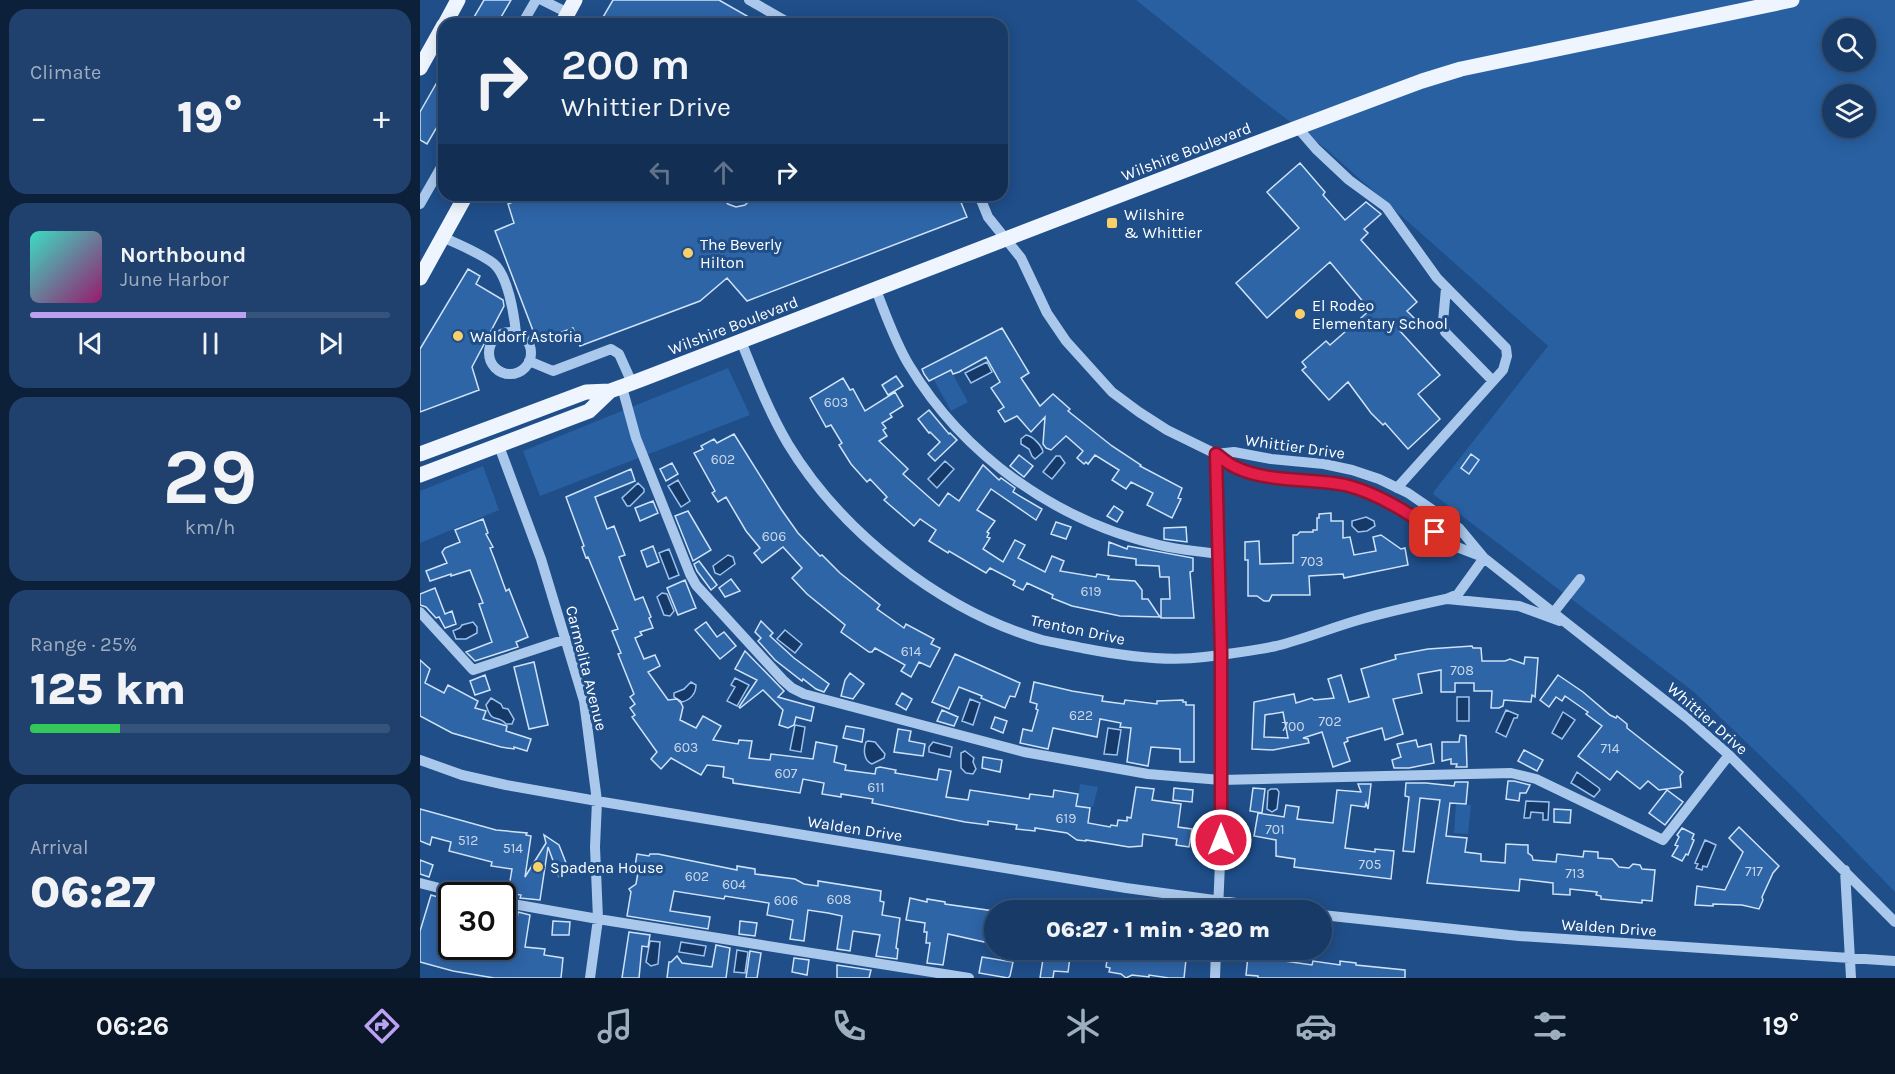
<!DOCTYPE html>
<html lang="en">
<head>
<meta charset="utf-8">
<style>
	body { margin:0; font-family:Karla,sans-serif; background:#20416d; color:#f1f3f6; height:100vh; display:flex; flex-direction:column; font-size:22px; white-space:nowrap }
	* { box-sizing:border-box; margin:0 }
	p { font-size:20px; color:#9eadc0 }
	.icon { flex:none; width:33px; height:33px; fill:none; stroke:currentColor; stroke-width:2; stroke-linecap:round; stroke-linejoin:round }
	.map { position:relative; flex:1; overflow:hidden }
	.sheet { display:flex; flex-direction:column; gap:9px; padding:9px; background:#0d2039; width:420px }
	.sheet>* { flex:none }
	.guide { position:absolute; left:18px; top:18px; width:570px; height:183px; border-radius:18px; box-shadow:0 3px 15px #0003,0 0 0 2px #36547b; background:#173a67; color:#f1f3f6; overflow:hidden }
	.controls { position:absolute; left:1402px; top:18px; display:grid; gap:12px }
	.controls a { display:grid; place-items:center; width:54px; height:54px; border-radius:50%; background:#173a67; box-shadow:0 3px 15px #0003,0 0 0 2px #36547b; font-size:30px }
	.speed { position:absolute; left:18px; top:882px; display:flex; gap:12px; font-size:30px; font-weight:700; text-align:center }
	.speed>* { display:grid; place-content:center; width:78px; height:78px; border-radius:50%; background:#173a67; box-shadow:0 3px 15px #0003,0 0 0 2px #36547b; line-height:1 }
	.speed .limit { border:3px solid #111; border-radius:9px; background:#fff; color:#111 }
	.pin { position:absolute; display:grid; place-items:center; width:51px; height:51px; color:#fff; margin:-26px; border-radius:12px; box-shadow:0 3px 9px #0006 }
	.me { position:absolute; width:66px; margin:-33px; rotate:0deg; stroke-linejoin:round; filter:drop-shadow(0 0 4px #0008) }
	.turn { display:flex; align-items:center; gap:21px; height:126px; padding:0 24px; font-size:27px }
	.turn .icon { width:78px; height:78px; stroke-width:2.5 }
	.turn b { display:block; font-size:42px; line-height:51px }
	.lanes { display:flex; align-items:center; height:57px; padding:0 24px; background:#0003; justify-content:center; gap:30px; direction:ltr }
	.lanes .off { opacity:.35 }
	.big { font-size:45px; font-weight:800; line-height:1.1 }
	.sheet .widget { flex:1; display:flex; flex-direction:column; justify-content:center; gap:9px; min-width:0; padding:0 21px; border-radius:18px; background:#20416d }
	.sheet .dial { align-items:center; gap:0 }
	.dial b { font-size:78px; line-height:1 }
	.song { display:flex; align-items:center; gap:18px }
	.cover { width:72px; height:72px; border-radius:9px; background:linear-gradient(135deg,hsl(170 70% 55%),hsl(320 70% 35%)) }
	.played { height:6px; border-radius:3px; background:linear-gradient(90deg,#bca0f2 60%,#36547b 60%) }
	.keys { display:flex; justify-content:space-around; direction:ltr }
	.heat { display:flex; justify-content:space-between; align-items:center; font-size:33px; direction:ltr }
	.charge { height:9px; border-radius:4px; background:linear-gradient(90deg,#34c759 25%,#36547b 0) }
	.trip { position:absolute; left:564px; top:900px; width:348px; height:60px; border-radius:30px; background:#173a67; box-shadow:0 3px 15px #0003,0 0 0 2px #36547b; font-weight:800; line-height:60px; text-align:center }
	.tabs { display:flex; height:96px; justify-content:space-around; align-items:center; background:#091729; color:#9eadc0 }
	.tabs .icon { width:42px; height:42px }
	.tabs .active { color:#bca0f2 }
	.tabs b { font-size:27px; color:#f1f3f6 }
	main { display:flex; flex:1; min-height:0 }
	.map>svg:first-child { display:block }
	.green { fill:#2860a1; fill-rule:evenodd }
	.water { fill:#153968; stroke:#9dc3ed; stroke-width:1.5 }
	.building { fill:#2e65a7; stroke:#cee2f8; stroke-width:1.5; fill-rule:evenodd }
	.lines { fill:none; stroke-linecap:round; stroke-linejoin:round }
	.minor { stroke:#aac8eb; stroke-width:10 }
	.major { stroke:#eef5fe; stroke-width:15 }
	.route-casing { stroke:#92132f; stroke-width:15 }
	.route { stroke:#e11d48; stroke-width:10 }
	.poi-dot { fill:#f9cf69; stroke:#1f4e89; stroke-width:2 }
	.labels { text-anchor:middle; stroke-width:6; stroke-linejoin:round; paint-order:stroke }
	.number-label { font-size:14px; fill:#cbd8e9 }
	.street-label { font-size:16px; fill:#fff; stroke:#1f4e89 }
	.poi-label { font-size:16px; fill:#fff; stroke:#1f4e89; text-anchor:start }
</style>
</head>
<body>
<main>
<section class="sheet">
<div class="widget"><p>Climate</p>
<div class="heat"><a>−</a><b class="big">19°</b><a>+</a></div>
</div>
<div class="widget">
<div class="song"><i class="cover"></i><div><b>Northbound</b><p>June Harbor</p></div></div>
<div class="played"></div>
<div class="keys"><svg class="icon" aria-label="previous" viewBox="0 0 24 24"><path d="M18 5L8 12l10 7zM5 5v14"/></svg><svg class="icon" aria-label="pause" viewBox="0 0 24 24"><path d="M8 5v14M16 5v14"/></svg><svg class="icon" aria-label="next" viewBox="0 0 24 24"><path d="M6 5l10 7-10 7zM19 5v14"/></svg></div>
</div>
<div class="widget dial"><b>29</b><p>km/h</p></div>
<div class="widget"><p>Range · 25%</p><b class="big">125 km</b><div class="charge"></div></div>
<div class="widget"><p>Arrival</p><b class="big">06:27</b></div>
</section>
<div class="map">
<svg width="1475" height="978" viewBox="0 0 1475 978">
	<rect width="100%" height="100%" fill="#1f4e89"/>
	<path class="green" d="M716,0H1475V892L1377,791L1274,692L1013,494L1015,490L1128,346L906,149L840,99ZM1413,28H1446V62H1413ZM1413,94H1446V128H1413Z
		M308,368L330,415L120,496L103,451Z
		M531,371L548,402L531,411L514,380Z
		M63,466L79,510L0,543V491Z
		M660,784L678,787L673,807L657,805Z
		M1036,804L1051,805L1048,834L1034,833Z"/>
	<path class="water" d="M567,362L572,372L551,383L545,373Z
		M606,435C613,436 622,446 623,452L615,459L612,456L609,449L601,444V439Z
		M636,456H640L645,463L632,479L623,472Z
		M525,461L534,469L517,488L508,479Z
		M258,480L270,501L261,507L248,486Z
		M218,483L224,489V492L210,506H207L202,498Z
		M946,517L954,521L955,526L947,531L938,532L932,526V521Z
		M249,549L259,575L249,579L239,553Z
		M308,555L313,557L315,564L300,575L295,573L293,566Z
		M242,593L247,594L254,611L250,616L244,615L237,597Z
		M53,622L57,627V633L46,639H36L33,631L40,628L42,625Z
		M365,630L382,644L375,653L357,639Z
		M315,678L329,685L317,706L307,701L315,687L311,685Z
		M271,682L276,685C276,694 270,700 262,702L254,697V693L264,689Z
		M1037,697H1049V721H1037Z
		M71,698L81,704L83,708L88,709L94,719L92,724H86C76,713 73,726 66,705Z
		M550,699L560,703L553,725L542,721Z
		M1086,710L1098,715L1097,718H1094L1086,737L1076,732Z
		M1143,712L1155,720L1142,739L1132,733Z
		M375,725L385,727L381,752L370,750Z
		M688,728L701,730L697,755L684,754Z
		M448,741L455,742L465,754L464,758L452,764C444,761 443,750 446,742Z
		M513,742L532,747L530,757L509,752V747Z
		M545,751L554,758L553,762L556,769L553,774L546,773L541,768V753Z
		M1157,772L1179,788L1180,790L1174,797L1151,783Z
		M851,789H857L859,792L857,809L852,812L847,809L848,791Z
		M1106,801L1129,802L1128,820H1123V813L1111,812L1110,818H1104Z
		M1285,840L1296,845L1287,867L1283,866L1282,870L1276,868L1278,864L1275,863Z
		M230,941L240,942L238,964L231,966L226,962Z
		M261,942L286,946L284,956L259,952Z
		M317,950L328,952L325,973L314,972Z"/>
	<path class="building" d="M64,0H91L77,24H50Z
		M193,0H299L341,24H179Z
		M24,70V115L7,144L0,140V112Z
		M880,163L905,192L903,195L925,220L946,202L961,214L944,229L948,233L941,240L997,302L987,311L994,318L980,331L1020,375L998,394L1020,419L988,449L965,423L963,425L951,413L928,382L909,400L882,370L886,367L882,362L906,341L910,345L950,310L910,262L847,318L816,283L879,228L847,192Z
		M110,195H300L308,204L316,207L325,205L335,195H383L385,200L397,195H538L547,217L327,301L307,278L280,301L160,346L153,328L117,341L75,231L94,223L88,204Z
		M48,269L60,276L56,284L83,300L84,306L52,367L59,390L0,412V349Z
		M582,328L609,373L601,378L620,406L633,394L650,409L648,411L692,446L721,465L720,466L762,488L758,498L761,499L752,518L727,505L733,493L711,482L706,489L692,480L699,470L675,455L668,464L666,462L664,464L657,458L663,451L646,436L631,450L626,448L623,444L625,417L611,432L597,416L585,422L578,411L584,407L571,388L580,382L566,357L539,372L533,374L531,370L509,381L504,374L502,369Z
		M476,376L483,386L468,395L462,385Z
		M423,378L430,390L433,389L445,411L475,392L483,406L470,414L472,417L462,423L466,428L463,430L467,436L459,441L488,469L483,474L519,506L528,493L539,501L563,465L579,480L581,478L595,488L593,492L622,509L616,520L571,489L557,510L575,521L567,532L569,533L567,537L570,538L563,549L583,562L595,540L605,545L598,558L625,572L632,556L644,561L640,571L676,577L677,574L689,576L688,579L715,581L722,590V599H728L740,617L700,616L652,606L632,598L633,595L607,583L603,590L593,585L595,581L570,568L566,573L529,551L528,553L509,541L516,530L500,519L494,526L464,500L467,497L450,479L447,482L431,464L419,445L422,443L411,425L406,427L401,418L390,398Z
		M509,410L529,434L530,433L537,440L515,461L508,454L520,442L510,432L509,433L498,419Z
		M314,434L361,509L378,533L400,556L402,555L420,573L460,605L457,609L484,628L486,624L514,639L511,644L520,648L510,667L499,662L491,677L481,671L485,665L455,648L452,652H449L421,632L425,625L387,594L372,578L382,568L363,547L342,563L334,553L340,548L326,531L306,497L298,502L292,493L295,491L274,453L283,449L281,446L294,439L297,443Z
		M1051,454L1059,460L1049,474L1041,468Z
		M599,455L613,466L604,477L590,466Z
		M252,463L258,474L246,481L240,469Z
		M211,469L215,481L175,497L187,529L194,526L205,555L199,557L215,600L223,597L231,617L229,618L233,628L220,632L222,635L215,638L224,659L235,655L240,666L228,672L248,700L257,699L261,703L263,707L260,720L276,728L283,716L301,726L293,740L318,744L319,740L332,741L329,758L350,760L351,754L393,759L396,742L417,746L414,762L426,765L425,770L455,774L456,768L460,767L476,770L475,773L517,780L519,769L531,771L526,797L548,800L550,790L609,799L610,794L633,797L634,790L658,794L656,806L670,808L668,823L690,827L691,825L697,826L698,820L707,821V817L711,818L716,787L734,789L732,800L761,804L758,827L772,829L769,847L756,845L757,839L723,834L722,846L709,847L666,840V841L657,840L647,833L615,828V831L596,829L597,825L568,821V825L545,822L452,803L453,799L421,794V797L402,794L404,783L383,779L380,793L313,783V779L303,777L304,767L287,765L281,775L251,758L241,769L231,759L237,752L212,717L215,715L210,708L215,704L210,697L214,694L198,654L201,653L192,631L198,629L168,557L166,558L162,547L164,546L146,497Z
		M233,501L238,513L220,521L215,508Z
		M694,506L703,512L697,522L687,516Z
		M268,511L291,550L273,561L255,516Z
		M911,513V521H923V538L930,537L934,555L956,551L953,537L961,535L981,549L985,548L988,565L924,578L923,574L889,576L890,595H852L849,601H844L837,596H828V560H825V542L839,541L840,564L873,563V535H877L880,532H893V530H897V518H899V514Z
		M63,519L68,533L66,534L73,547L70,548L74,558L86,591L89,589L108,637L96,642L98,647L55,661L46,652L72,642L59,604L63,603L50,570L31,576V574L10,581L6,571L27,563L22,552L25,548L40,542L35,530Z
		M636,522L651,527L646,539L631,534Z
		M766,527L767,542L744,539V528Z
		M689,542L707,549L708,546L773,558V571L770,572L774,618H741V599H750L749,577H740L739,566L716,565V559L688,555Z
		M233,546L239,562L227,567L221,551Z
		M279,561L297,585L291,590L277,571L274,564Z
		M311,579L320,591L305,597L299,588Z
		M265,580L276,608L258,615L247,588Z
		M15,588L25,614L32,611L36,624L25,628L19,617L16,618L6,607L0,605V594Z
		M341,621L353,633L350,636L374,658L409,684L404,692L396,689L383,679L382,681L355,660L338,641L341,638L335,632Z
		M286,622L297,637L304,632L316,646L300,659L275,630Z
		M1052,646L1053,648H1061L1062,661H1085L1090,659L1104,664L1105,657L1118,658L1115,697L1112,695L1111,702L1084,700L1083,706L1079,708H1071L1072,691H1054V683H1035V692H1021V670L998,674L1002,693L973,699L983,734L965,740L962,728L927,738L928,741L924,743L930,761L913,767L902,732L883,738L888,739L889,743L853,750L832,749L834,702L874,694L876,703L892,698L894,700L914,698L908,679L921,675L929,702L949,697L941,669L976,659L975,655L1008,649ZM863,712L868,738L844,737L845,715Z
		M325,651L364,691L358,697L394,707L391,721L376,717L374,725L368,728L359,725L363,710L343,690L320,708L319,707L337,680L315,669Z
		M535,654L600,683L595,697L590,696L585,708L561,698L562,696L539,687L529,709L512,702Z
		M0,660L10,669L5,683L24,693L28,685L58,701L55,708L66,711L63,719L87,726L86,731L111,739L107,751L94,747V749L81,747L32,733L0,716Z
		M114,662L128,725L109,729L94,667Z
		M430,673L444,684L433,699L421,696L425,680Z
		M65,675L70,690L55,695L50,681Z
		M1138,675L1163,692L1190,715L1196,718L1197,716L1207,724V728L1263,772L1260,776L1261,787L1239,790L1228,781L1220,789L1197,771L1190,780L1158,756L1182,726L1166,714L1168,712L1145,696L1142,701L1136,697L1129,707L1120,700Z
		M614,682L652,691L683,696L682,701L704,704L705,700L737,704V701L763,700V702H766V705H774V762H760V749L731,747L728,766L707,762L711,728L700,727L701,723L680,719L677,737L633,728L628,749L600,743L603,729L612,731L618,710L616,709L617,704L610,702Z
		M482,693L492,699L486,710L476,704Z
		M522,710L538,717L534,726L517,721Z
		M575,717L587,721L583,733L571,728Z
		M426,726L444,729L442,742L423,738Z
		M478,729L491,731L489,741L505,744L503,756L474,752Z
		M1040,735L1046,736L1047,767H1036L1037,764H1031V759L1022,761V742H1039Z
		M996,740L998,747L1011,744L1014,763L989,768H974L972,760L981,757L977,744Z
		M1104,750L1123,760L1117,771L1098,761Z
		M563,757L582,760L580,772L562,768Z
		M1088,781H1094L1110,785L1106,793H1100L1099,801L1086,799Z
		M1035,782H1048L1046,804L1030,803L1026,836L1047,838L1045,852L1061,854V861L1085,863L1086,844L1108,845V853L1112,856L1113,860L1136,862L1137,854L1163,857L1164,851L1178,852V858L1192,859L1199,867L1209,868L1213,864L1220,865L1222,869L1235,870L1232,901L1222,900V903L1181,899V896L1176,895L1177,892L1150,889V895L1133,894V883L1100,879L1099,891L1007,883L1020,800L1000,798L994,852L983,851L989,797L985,796L986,783H1006L1034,786Z
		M938,784H951L948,809L946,803L945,807L931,805L925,848L955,852V849L974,851L971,879L874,867L875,859L856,856V840L834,836L838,813L864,817L866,805L879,807L877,819L913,823L917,790L941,792Z
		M754,788L773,790L772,802L753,800Z
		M833,788L845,789L842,813L830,811Z
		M1247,790L1263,802L1245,825L1229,813Z
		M0,809L76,830L107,833L106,835L111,836L105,877L126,843L124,835L139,845L150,873L139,877L128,847L120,900L100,898L101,895L88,893L92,869L71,866L72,862L29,851L31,842L12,837L10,845L0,841Z
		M1134,809L1151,810L1150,823L1134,822Z
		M1319,827L1359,866L1353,873L1342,897L1343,900L1339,909L1322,905L1293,904V906L1275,905L1277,886L1305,890L1323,852L1309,838Z
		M1262,828L1274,834L1272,839L1274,840L1268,855L1266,854L1262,861L1252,856L1258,846L1255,845L1259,837L1257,835Z
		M217,854L229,856L230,854H238L317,870V866L335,869V874L375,879L384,884L398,886V881L461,891L460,901L464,902L462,915L480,918L476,948L478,949L477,959L456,956L460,935L433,931L430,951L417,949L422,916L408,913L388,910L384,941L370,939L373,920L347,915L349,903L305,896L304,899L254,891L250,911L290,917L288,929L207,916L211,892L209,889L216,884L219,867L215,866Z
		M0,860L13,865L9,877L0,874Z
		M11,895L32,901V946H82V933L85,934L86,929L95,931L98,912L110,915L105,947L125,949L124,955L143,958L141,978H74L33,971L0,962V931Z
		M490,898L507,902V899L525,902V904L574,911V921L569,943L528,934L523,965L507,963L510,943H506L507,932H504L505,923L486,920Z
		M133,921L150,922L149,935H132Z
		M320,921L337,923L335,936L319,934Z
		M209,932L230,935L228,947L222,946L219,978H202Z
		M296,945L310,948L306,978H247L249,962H251L257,956L262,963L292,967Z
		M598,950H651L648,972L634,971L633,978H620L623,959L598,955Z
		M653,950H767L764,978H749L729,975V977L712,975L706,978L701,974L689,972L690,968L686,967L687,960L652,956Z
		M330,951L341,953L337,978H326Z
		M828,956H858V960L892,965L893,961L920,965V961L936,963V965L985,970V978H838V976L826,975Z
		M562,957L593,962L590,976L588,978L559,973Z
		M374,958L389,960L387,975L372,972Z
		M417,965L451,970L449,978H417Z"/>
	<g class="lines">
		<path class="minor" d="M122,0L148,13
			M329,0L371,24
			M102,24L116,0
			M877,127L896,149L929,180L966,207L1017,278L1086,348L1087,356L1083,370L977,488
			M559,195L568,217L601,258L627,313L646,341L692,392L719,412L747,430L796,454L813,466L822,470L848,476L927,486L953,495L979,507L1037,547L1063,557
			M0,204L24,162
			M23,237C39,245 58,252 73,263C88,275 94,314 96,333
			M1026,288L1023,322L1025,332L1073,381
			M456,290C466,315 475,342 489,365C544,456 636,521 739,545C759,550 779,551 798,554
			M69 353a21 21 0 1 1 42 0a21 21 0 1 1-42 0Z
			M321,341C335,376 349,412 368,444C422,533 522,611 622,640C635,643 649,645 662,648C698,655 748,662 784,657C808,654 832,651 856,646C885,639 913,627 942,619C970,611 998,605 1026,599L1038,594L1064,558
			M109,361L133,371L191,349L199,354L212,383
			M202,387L216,438L270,574L276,585L363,680L372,688L384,694L604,752L728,774L801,780L1091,773L1116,779L1243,840L1309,755
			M79,446L121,559L164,701L177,801L175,847L178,919L170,978
			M796,454L814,452L851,459L904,464L932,470L959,479L988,493L1039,528L1064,558L1267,718L1309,755L1475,922
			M796,454L801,653V840L798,910
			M1027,599L1099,606L1140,621
			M0,612L53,670L146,639
			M1134,612L1160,579
			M0,760L42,775L86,785L177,801L706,888L869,910
			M1425,870L1431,978
			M0,883L50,896
			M82,902L178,919L549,978
			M902,915L1099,936L1475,961
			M795,978L796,950"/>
		<path class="major" d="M25,24L38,0
			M142,24L155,0
			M0,68L24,25
			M0,278L46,195
			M0,454L166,392L190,391L212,383C475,282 738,179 1002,81L1041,69L1372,0
			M0,475L169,411L190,391"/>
	</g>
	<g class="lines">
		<defs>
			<path id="route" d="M801,840V653L796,454C802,458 808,464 815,467C848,483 890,478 925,485C958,493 988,512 1015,532"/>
		</defs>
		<use href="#route" class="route-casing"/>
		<use href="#route" class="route"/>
	</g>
	<g class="poi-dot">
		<rect x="686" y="217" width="12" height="12" rx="3"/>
		<circle cx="268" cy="253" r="6"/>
		<circle cx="880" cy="314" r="6"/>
		<circle cx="38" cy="336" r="6"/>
		<circle cx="118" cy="867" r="6"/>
	</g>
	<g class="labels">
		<g class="number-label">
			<text x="416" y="407">603</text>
			<text x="303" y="464">602</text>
			<text x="354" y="541">606</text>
			<text x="892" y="566">703</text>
			<text x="671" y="596">619</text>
			<text x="491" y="656">614</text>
			<text x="1042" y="675">708</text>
			<text x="661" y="720">622</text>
			<text x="910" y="726">702</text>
			<text x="873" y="731">700</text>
			<text x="266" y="752">603</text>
			<text x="1190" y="753">714</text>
			<text x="366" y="778">607</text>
			<text x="456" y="792">611</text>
			<text x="646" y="823">619</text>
			<text x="855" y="834">701</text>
			<text x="48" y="845">512</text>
			<text x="93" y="853">514</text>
			<text x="950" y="869">705</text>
			<text x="1334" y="876">717</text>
			<text x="1155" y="878">713</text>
			<text x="277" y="881">602</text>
			<text x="314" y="889">604</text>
			<text x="419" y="904">608</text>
			<text x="366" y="905">606</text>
		</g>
		<g class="street-label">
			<text transform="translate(766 151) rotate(-21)" y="6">Wilshire Boulevard</text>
			<text transform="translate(313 325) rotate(-21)" y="6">Wilshire Boulevard</text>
			<text transform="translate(875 446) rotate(8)" y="6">Whittier Drive</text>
			<text transform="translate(658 629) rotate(12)" y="6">Trenton Drive</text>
			<text transform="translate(167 668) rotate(76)" y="6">Carmelita Avenue</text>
			<text transform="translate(1288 718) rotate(41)" y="6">Whittier Drive</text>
			<text transform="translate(435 828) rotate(9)" y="6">Walden Drive</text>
			<text transform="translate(1189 927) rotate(4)" y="6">Walden Drive</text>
		</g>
		<g class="poi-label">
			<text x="704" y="220">Wilshire<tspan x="704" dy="18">&amp; Whittier</tspan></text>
			<text x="280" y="250">The Beverly<tspan x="280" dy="18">Hilton</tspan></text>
			<text x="892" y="311">El Rodeo<tspan x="892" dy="18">Elementary School</tspan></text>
			<text x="50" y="342">Waldorf Astoria</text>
			<text x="130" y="873">Spadena House</text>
		</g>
	</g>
</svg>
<div class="controls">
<a><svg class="icon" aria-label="search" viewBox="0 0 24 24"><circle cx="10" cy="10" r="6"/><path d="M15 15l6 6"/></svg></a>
<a><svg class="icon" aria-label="layers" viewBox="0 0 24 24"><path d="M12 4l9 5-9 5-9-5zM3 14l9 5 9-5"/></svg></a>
</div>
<div class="speed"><div class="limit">30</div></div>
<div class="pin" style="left:1015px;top:532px;background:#d93025"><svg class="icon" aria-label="arrive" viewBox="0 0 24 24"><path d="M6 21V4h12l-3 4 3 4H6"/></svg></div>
<svg class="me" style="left:801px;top:840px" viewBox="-20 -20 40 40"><circle r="17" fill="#e11d48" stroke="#fff" stroke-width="3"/><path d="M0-11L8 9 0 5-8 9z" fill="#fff"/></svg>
<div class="trip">06:27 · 1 min · 320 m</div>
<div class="guide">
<div class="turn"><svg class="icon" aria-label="right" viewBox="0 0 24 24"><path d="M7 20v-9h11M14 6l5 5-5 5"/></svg><div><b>200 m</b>Whittier Drive</div></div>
<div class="lanes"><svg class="icon off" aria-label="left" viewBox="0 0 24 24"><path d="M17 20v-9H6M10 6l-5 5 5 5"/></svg><svg class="icon off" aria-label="ahead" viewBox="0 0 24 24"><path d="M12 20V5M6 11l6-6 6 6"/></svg><svg class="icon" aria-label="right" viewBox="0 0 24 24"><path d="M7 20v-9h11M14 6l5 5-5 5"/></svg></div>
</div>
</div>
</main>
<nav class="tabs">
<b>06:26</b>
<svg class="icon active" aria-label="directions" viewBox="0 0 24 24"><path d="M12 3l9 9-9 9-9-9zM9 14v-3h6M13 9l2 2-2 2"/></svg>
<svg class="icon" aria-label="music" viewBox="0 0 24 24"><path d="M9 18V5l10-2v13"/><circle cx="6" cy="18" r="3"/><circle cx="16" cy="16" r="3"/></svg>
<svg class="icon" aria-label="phone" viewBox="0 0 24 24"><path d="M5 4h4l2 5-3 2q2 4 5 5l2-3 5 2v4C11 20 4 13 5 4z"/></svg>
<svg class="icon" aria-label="climate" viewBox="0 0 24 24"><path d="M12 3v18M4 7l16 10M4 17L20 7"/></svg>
<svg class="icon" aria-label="car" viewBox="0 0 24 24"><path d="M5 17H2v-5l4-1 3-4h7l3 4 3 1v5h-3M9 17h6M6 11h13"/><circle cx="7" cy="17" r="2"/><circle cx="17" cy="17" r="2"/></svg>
<svg class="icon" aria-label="filters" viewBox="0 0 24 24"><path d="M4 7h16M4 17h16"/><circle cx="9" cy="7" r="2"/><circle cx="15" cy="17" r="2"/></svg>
<b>19°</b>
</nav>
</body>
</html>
